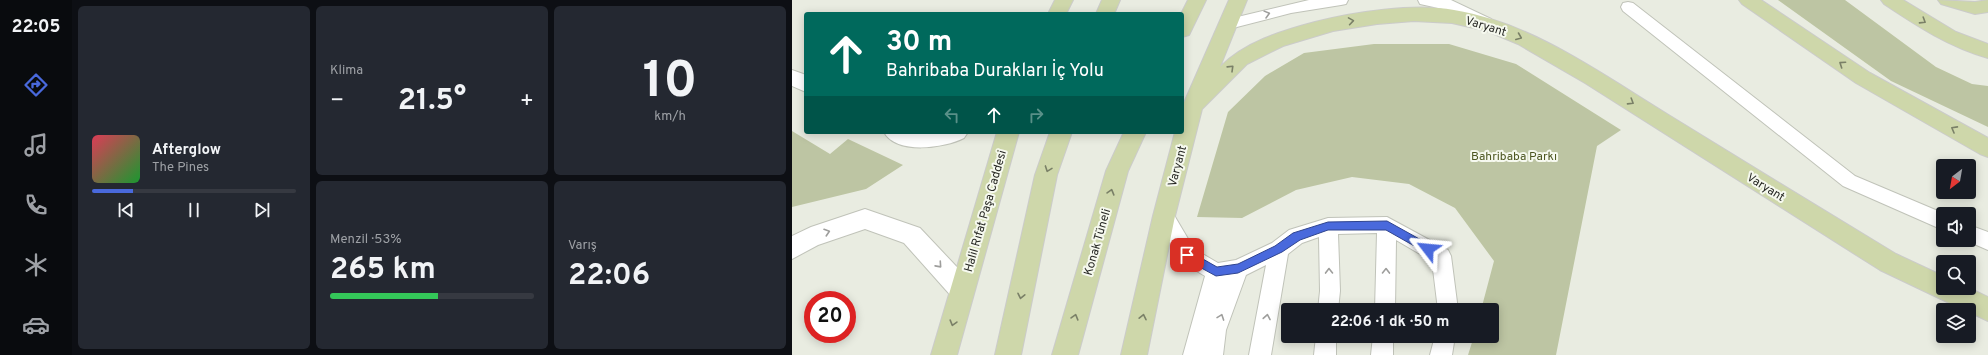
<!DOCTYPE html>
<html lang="tr">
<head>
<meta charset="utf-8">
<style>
	body { margin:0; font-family:Overpass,sans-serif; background:#242831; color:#f1f3f6; height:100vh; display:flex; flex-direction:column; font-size:15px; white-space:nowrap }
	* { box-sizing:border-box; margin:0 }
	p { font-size:13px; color:#9ea1a6 }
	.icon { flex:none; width:22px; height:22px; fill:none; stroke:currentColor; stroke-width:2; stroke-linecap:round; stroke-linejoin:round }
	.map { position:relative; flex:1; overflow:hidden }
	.sheet { display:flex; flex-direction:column; gap:6px; padding:6px; background:#0d0f14; width:720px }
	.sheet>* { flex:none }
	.hud { position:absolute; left:12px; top:12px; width:380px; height:122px; border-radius:4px; box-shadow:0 2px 10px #0003; background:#00695c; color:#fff; overflow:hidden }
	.needle { width:26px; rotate:211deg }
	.controls { position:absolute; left:1144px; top:159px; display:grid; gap:8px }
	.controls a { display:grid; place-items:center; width:40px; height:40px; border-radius:4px; background:#171b24; box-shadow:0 2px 10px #0003; font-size:20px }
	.speed { position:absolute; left:12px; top:291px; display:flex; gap:8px; font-size:20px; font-weight:700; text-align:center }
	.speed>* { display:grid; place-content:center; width:52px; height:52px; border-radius:50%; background:#171b24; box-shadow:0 2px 10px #0003; line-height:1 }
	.speed .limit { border:6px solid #d22; background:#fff; color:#111 }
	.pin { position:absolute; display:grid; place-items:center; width:34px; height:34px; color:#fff; margin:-17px; border-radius:8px; box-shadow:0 2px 6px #0006 }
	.me { position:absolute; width:44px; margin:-22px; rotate:299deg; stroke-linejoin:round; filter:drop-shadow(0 0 3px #0008) }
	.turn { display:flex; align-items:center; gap:14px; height:84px; padding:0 16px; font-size:18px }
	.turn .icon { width:52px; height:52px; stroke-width:2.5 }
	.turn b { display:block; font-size:28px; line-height:34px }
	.lanes { display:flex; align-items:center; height:38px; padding:0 16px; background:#0003; justify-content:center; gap:20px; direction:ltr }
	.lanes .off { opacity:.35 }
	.big { font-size:30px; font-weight:700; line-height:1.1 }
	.sheet .tile { flex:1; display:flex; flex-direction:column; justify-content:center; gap:6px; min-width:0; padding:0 14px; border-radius:6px; background:#242831 }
	.sheet .dial { align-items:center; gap:0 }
	.dial b { font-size:52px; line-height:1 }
	.song { display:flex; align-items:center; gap:12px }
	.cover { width:48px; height:48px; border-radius:6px; background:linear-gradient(135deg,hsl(350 70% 55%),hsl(130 70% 35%)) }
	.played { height:4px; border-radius:2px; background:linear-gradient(90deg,#4969dc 20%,#363941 20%) }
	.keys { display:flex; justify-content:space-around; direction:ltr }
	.heat { display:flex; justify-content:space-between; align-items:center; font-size:22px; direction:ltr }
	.charge { height:6px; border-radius:3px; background:linear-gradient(90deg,#34c759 53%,#363941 0) }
	.sheet .tiles { flex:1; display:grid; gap:6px; grid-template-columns:repeat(3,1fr) }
	.tile:first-child { grid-row:span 2 }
	.trip { position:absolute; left:489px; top:303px; width:218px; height:40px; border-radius:4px; background:#171b24; box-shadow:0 2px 10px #0003; font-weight:700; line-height:40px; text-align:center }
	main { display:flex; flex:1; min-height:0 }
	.tab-bar { display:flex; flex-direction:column; width:72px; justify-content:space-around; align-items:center; background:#090b0e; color:#9ea1a6 }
	.tab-bar .icon { width:28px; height:28px }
	.tab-bar .on { color:#4969dc }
	.tab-bar b { font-size:18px; color:#f1f3f6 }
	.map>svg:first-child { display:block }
	.green { fill:#bdc5a3 }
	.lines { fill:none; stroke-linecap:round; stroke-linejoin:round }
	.service-casing { stroke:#c0c3b9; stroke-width:2 }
	.minor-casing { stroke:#c0c3b9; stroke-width:2 }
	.primary-casing { stroke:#cbcbca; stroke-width:2 }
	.service { fill:#fff; fill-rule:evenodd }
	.minor { fill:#fff; fill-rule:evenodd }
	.primary { fill:#ced7aa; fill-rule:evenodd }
	.oneway { stroke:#9e9e9c }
	.oneway2 { stroke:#7a8067 }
	.route { fill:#4969dc; stroke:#2f448f }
	.labels { text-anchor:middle; stroke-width:4; stroke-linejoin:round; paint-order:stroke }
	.street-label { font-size:12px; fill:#272824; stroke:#f6f9ef }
	.park-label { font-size:12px; fill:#4c5620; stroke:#f6f9ef }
</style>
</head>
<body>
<main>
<nav class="tab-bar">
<b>22:05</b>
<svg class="icon on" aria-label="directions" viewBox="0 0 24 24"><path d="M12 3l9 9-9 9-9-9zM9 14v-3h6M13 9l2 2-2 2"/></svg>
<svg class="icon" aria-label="music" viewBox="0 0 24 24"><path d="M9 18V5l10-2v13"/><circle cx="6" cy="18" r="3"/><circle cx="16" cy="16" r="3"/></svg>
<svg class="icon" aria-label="phone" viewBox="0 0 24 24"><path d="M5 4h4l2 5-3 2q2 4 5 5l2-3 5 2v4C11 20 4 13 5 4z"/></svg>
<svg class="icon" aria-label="climate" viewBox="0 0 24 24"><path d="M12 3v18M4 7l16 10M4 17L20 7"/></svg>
<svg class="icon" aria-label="car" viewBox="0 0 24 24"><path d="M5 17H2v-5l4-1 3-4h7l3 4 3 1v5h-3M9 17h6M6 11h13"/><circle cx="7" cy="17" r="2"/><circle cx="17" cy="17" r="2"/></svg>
</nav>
<section class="sheet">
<div class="tiles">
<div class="tile">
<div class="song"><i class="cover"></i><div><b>Afterglow</b><p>The Pines</p></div></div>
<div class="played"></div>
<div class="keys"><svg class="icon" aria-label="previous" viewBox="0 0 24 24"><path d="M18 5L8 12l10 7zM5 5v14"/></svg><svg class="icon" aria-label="pause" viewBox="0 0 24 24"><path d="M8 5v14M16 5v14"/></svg><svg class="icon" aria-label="next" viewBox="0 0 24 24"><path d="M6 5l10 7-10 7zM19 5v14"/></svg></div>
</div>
<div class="tile"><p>Klima</p>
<div class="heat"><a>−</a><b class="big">21.5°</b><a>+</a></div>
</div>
<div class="tile dial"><b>10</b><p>km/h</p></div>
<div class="tile"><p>Menzil · 53%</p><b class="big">265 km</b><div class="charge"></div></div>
<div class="tile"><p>Varış</p><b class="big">22:06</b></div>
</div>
</section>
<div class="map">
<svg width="1196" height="355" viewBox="0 0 1196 355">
	<rect width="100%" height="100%" fill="#e9ece1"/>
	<path class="green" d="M986,0H1053L1144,67L1180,84L1196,86V127L1099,81Z
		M582,44H657L724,64L829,130L805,146L764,355H676L682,336H700V310H689L702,261L663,208L617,184L560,177L504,190L450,218L405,217L436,112L473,76L512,53Z
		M0,131L38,154L56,139L111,165L74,189L0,207Z"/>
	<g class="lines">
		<defs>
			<path id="service" d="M517,0H556L554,4L549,5L499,13L437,29L432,28L429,24L432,20L437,19Z
				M626,0H659L699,19L702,23L699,27L694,28L689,27L651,9L628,4Z
				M836,2L841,3L1063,176L1153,214H1151V230L1051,186L831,11L829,7L831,3Z
				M372,208L379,210L402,249L426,263L444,260L480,243L497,230L536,218L595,217L656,250L659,256L666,310H646L640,261L604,240L603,310H583L585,233L546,234L548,291L546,310H526L528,291L527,237L510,243L496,254L479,355H457L474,265L454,275L434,330L431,355H391L413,276L388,261L363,216L365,210Z
				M1177,225L1196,232V250L1173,240H1177Z
				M524,336H544V355H522Z
				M581,336H601V355H579Z
				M643,336H663L660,355H638Z"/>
			<path id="minor" d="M0,70L14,75V92L0,86Z
				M92,132H176L172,138C153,148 104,155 92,132Z
				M73,209L128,228L179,282L182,290L179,298L170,301L161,298L112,243L73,229L26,245L0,259V236L19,227Z"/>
			<path id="primary" d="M263,0H281L274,14H256Z
				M310,0H328L322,14H304Z
				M396,0H414L397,35L390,37L389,14Z
				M437,0H455L428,67C453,42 489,31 523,22C561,12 622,3 662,10C740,23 808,73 875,114C951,161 1028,208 1104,254L1151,276V288H1177L1196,297V321L1177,312V310H1172L1088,270L793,83L726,44L695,31L660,23L622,21L585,24L541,31L491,46L455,64L410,109L383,216L355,355H329L361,216L383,132H390L391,105Z
				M947,0H969L1078,73L1196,138V157L1188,154L1064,83L950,4Z
				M1089,0H1111L1164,32L1196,44V58C1157,47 1125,26 1092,4Z
				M1146,0L1183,2L1196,0V12L1183,14L1149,4Z
				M205,132H227L165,355H139Z
				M258,132H280L265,175L229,355H203L243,175Z
				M332,132H354L336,171L286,355H260L314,171Z"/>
		</defs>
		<use href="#service" class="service-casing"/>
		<use href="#minor" class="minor-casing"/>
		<use href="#primary" class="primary-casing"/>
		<use href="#service" class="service"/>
		<use href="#minor" class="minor"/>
		<use href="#primary" class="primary"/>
	</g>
	<defs><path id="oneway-chevron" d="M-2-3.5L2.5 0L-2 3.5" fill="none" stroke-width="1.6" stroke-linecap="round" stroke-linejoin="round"/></defs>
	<g class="oneway">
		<use href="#oneway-chevron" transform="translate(475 14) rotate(-15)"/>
		<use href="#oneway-chevron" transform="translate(35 232) rotate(-18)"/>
		<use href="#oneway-chevron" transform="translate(147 265) rotate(48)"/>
		<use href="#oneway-chevron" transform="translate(537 271) rotate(-91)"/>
		<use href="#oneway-chevron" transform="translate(594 271) rotate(-89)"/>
		<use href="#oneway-chevron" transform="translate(429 317) rotate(-70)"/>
		<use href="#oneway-chevron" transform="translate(475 317) rotate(-80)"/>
	</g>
	<g class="oneway2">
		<use href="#oneway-chevron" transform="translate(559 21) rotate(-9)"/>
		<use href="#oneway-chevron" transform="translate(1131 21) rotate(32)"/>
		<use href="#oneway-chevron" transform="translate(727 37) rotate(22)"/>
		<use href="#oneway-chevron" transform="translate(1050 64) rotate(-146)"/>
		<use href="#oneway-chevron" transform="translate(439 68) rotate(-44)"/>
		<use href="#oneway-chevron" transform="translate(839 102) rotate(32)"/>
		<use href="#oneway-chevron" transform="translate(1162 129) rotate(-151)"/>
		<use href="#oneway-chevron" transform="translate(256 169) rotate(110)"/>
		<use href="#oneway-chevron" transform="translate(319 192) rotate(-74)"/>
		<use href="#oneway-chevron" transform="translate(229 296) rotate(102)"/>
		<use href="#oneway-chevron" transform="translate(283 317) rotate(-74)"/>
		<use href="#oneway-chevron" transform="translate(351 317) rotate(-78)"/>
		<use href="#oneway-chevron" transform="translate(161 323) rotate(106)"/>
	</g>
	<path class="route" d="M595,221L640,246L641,249L640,252H633L594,230H536L508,240L490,252L446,273L424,276L391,258L390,255L395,250L425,267L446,264L483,246L501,233L536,222Z"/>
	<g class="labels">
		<g class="street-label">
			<text transform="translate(694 26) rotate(17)" y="4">Varyant</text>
			<text transform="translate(385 166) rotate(-75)" y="4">Varyant</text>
			<text transform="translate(974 187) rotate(32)" y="4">Varyant</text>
			<text transform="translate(193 211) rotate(-74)" y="4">Halil Rıfat Paşa Caddesi</text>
			<text transform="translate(305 242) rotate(-74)" y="4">Konak Tüneli</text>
		</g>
		<g class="park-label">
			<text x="722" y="160">Bahribaba Parkı</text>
		</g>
	</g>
</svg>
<div class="controls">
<a><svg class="needle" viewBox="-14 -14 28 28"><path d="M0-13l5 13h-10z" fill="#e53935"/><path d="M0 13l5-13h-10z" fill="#9ea1a6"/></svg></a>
<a><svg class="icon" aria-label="sound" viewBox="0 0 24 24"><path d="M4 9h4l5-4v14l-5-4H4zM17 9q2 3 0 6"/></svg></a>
<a><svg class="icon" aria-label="search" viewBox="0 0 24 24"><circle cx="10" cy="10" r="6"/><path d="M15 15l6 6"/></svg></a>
<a><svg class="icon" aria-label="layers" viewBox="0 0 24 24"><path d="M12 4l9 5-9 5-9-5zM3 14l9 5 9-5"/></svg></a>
</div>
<div class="speed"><div class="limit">20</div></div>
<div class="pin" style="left:395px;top:255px;background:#d93025"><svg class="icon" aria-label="arrive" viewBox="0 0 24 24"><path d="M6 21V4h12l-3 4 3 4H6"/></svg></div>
<svg class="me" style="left:636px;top:249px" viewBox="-20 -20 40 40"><path d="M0-17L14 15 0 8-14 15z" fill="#4969dc" stroke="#fff" stroke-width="4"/></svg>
<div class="trip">22:06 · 1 dk · 50 m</div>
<div class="hud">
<div class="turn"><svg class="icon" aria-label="ahead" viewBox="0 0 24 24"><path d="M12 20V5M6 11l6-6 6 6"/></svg><div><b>30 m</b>Bahribaba Durakları İç Yolu</div></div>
<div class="lanes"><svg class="icon off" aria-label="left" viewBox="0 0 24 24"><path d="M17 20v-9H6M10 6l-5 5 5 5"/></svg><svg class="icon" aria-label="ahead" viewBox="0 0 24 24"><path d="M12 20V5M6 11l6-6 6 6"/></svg><svg class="icon off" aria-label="right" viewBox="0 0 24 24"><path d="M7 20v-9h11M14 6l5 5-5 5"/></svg></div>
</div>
</div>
</main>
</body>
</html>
